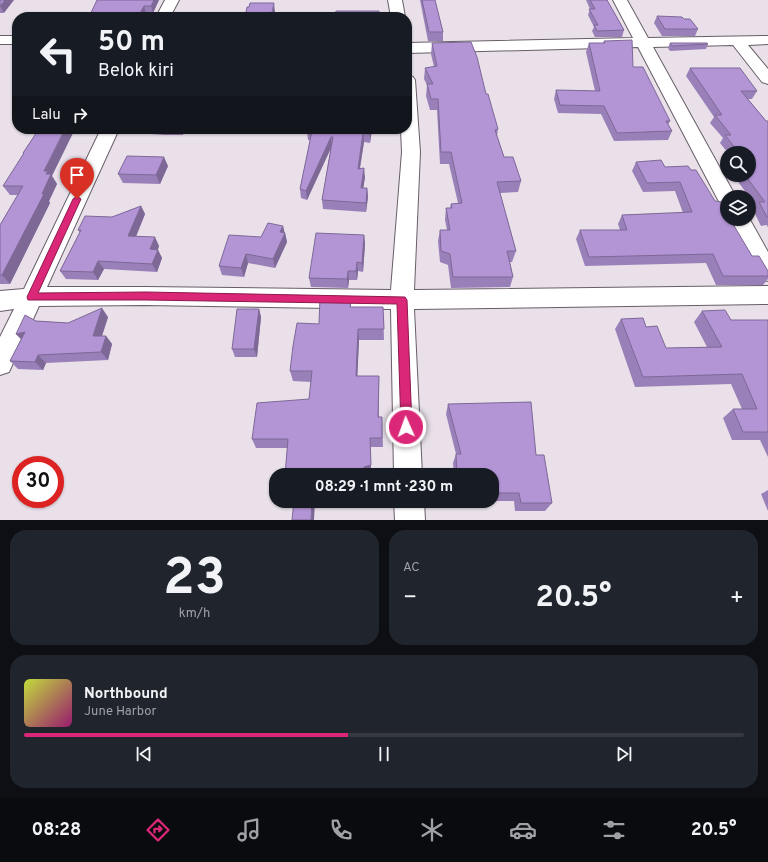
<!DOCTYPE html>
<html lang="id">
<head>
<meta charset="utf-8">
<style>
	body { margin:0; font-family:Overpass,sans-serif; background:#20242c; color:#f1f3f6; height:100vh; display:flex; flex-direction:column; font-size:15px; white-space:nowrap }
	* { box-sizing:border-box; margin:0 }
	p { font-size:13px; color:#9ea1a6 }
	.icon { flex:none; width:22px; height:22px; fill:none; stroke:currentColor; stroke-width:2; stroke-linecap:round; stroke-linejoin:round }
	.map { position:relative; height:520px; overflow:hidden }
	.side { display:flex; flex-direction:column; gap:10px; padding:10px; background:#0d0f14; flex:1 }
	.side>* { flex:none }
	.hud { position:absolute; left:12px; top:12px; width:400px; height:122px; border-radius:16px; box-shadow:0 1px 3px #0004; background:#171b24; color:#f1f3f6; overflow:hidden }
	.controls { position:absolute; left:720px; top:146px; display:grid; gap:8px }
	.controls a { display:grid; place-items:center; width:36px; height:36px; border-radius:50%; background:#171b24; box-shadow:0 1px 3px #0004; font-size:20px }
	.speed { position:absolute; left:12px; top:456px; display:flex; gap:8px; font-size:20px; font-weight:700; text-align:center }
	.speed>* { display:grid; place-content:center; width:52px; height:52px; border-radius:50%; background:#171b24; box-shadow:0 1px 3px #0004; line-height:1 }
	.speed .limit { border:6px solid #d22; background:#fff; color:#111 }
	.pin { position:absolute; display:grid; place-items:center; width:34px; height:34px; color:#fff; margin:-41px -17px; border-radius:50% 50% 50% 0; rotate:-45deg; box-shadow:0 0 4px #0007 }
	.pin .icon { rotate:45deg }
	.me { position:absolute; width:44px; margin:-22px; rotate:358deg; stroke-linejoin:round; filter:drop-shadow(0 0 3px #0008) }
	.turn { display:flex; align-items:center; gap:14px; height:84px; padding:0 20px; font-size:18px }
	.turn .icon { width:52px; height:52px; stroke-width:2.5 }
	.turn b { display:block; font-size:28px; line-height:34px }
	.then { display:flex; align-items:center; height:38px; padding:0 20px; background:#0003; gap:8px; font-size:15px }
	.big { font-size:30px; font-weight:700; line-height:1.1 }
	.side .tile { flex:1; display:flex; flex-direction:column; justify-content:center; gap:6px; min-width:0; padding:0 14px; border-radius:16px; background:#20242c }
	.side .dial { align-items:center; gap:0 }
	.dial b { font-size:52px; line-height:1 }
	.song { display:flex; align-items:center; gap:12px }
	.cover { width:48px; height:48px; border-radius:6px; background:linear-gradient(135deg,hsl(70 70% 55%),hsl(320 70% 35%)) }
	.played { height:4px; border-radius:2px; background:linear-gradient(90deg,#db2777 45%,#363941 45%) }
	.keys { display:flex; justify-content:space-around; direction:ltr }
	.heat { display:flex; justify-content:space-between; align-items:center; font-size:22px; direction:ltr }
	.side .tiles { flex:1; display:grid; gap:10px; grid-template-columns:1fr 1fr }
	.tile:last-child { grid-column:span 2 }
	.trip { position:absolute; left:269px; top:468px; width:230px; height:40px; border-radius:16px; background:#171b24; box-shadow:0 1px 3px #0004; font-weight:700; line-height:40px; text-align:center }
	.tab-bar { display:flex; height:64px; justify-content:space-around; align-items:center; background:#090b0e; color:#9ea1a6 }
	.tab-bar .icon { width:28px; height:28px }
	.tab-bar .current { color:#db2777 }
	.tab-bar b { font-size:18px; color:#f1f3f6 }
	.map>svg:first-child { display:block }
	.lines { fill:none; stroke-linecap:round; stroke-linejoin:round }
	.street-casing { stroke:#675e67; stroke-width:2 }
	.street { fill:#fff; fill-rule:evenodd }
	.wall { fill:#9a80b8 }
	.shaded-wall { fill:#7d6896 }
	.building { fill:#b395d6; stroke:#7d6896 }
	.route { fill:#db2777; stroke:#8e194d }
</style>
</head>
<body>
<div class="map">
<svg width="768" height="520" viewBox="0 0 768 520">
	<rect width="100%" height="100%" fill="#e9e0e9"/>
	<g class="lines">
		<defs>
			<path id="street" d="M165,0H179L170,17H156Z
				M388,0H402L405,17H391Z
				M613,0H627L648,38L768,36V44L748,45L768,69V84L762,82L733,45L653,47L736,197H727V205L720,203L717,198L638,47L407,53V43L633,38Z
				M0,36H17V44H0Z
				M407,75L413,77L415,80L420,152L414,290L768,286V304L414,309L422,475H394L391,309L145,305L39,306L9,372L0,375V337L14,309L0,311V291L24,289L101,129H119L47,287H145L391,290L402,152L401,129H407Z
				M749,218L768,252V281L760,278L729,219Z
				M394,501H424L425,520H395Z"/>
		</defs>
		<use href="#street" class="street-casing"/>
		<use href="#street" class="street"/>
	</g>
	<path class="wall" d="M0,0L4,13H0Z
		M97,0H159L153,13H146Z
		M420,0H435L443,32V41H428Z
		M586,0H607L624,30L622,37H595L592,31L594,27L588,15L590,9Z
		M657,16L684,19L698,29L695,36H662L654,23Z
		M604,41L633,67L670,121L668,125L672,131L668,140L614,141L601,114L558,113L554,99L556,90L595,91L586,52L589,43H603Z
		M432,43L486,94L498,129L497,136L504,157L521,181L518,192L500,193L516,251L512,262H510L513,277L510,287L451,288L448,265L440,262L438,241L440,230H447L445,220L446,208H450L451,204L458,203L449,164H440L437,110H430L426,96L427,85L424,79L425,68L434,67L431,54Z
		M670,43L708,44L706,49L670,51L668,48Z
		M690,68L757,91L752,99H748L766,121H768V228L767,225L761,226L753,210L756,206L733,175H749V153H728L720,143L723,138L710,123L714,117L686,76Z
		M39,129L52,176L57,184L49,201L50,203L10,284H0V225L18,195H10L3,186L24,154L23,153Z
		M136,129H184L183,135H165L138,133Z
		M372,129L370,143L364,142L360,169L365,177L363,188H367L368,197L366,212L323,209L322,200L331,147L307,200L301,198L300,189L310,140H308L307,131Z
		M636,162L665,167L691,170L715,201L727,214L752,256L768,271V279L763,285H716L706,263L585,266L576,239L580,230H620L618,224L622,215L683,213L675,191L643,192L632,171Z
		M168,166L160,184L123,183L118,174Z
		M141,206L145,214L136,236L159,246L158,250L162,258L157,272L104,269L98,280L66,279L60,271L80,233L78,230Z
		M283,226L284,233H285L287,242L275,268L248,263L244,277L222,275L219,266L261,237Z
		M364,235L365,244L363,272L358,271L357,280H349L348,288L311,287L309,278Z
		M345,301H351V307H383L384,340H359L357,376H379V417H382L383,447H370L371,473L287,448H256L252,439L309,399L311,382L293,381L290,371L319,324Z
		M259,309L261,317L257,357H235L232,349Z
		M702,311L731,320H768V457L760,440H732L723,418L733,409H742L731,384L635,387L615,329L621,319L646,327L666,348L707,347L694,322Z
		M108,317L102,336H106L112,344L108,360L46,363L43,370L18,369L10,361L21,339L16,334L36,321L68,323Z
		M448,404L536,455L552,503L545,511H515L514,501H492V475H454L453,463L456,454L446,414Z
		M768,490V511L761,494Z
		M347,501H365V506L348,507Z"/>
	<path class="shaded-wall" d="M5,0H14L4,13L0,6Z
		M154,0H159L153,13L151,6Z
		M274,3L275,12L274,17H271Z
		M144,6L146,13L144,17H138Z
		M65,129H75L52,176L57,184L49,201L50,203L10,284L2,275L42,194L44,171Z
		M181,129H184L183,135Z
		M371,129H372L370,143V134Z
		M363,133L364,142L358,178V169Z
		M331,137L332,146L307,200L306,191Z
		M164,157L168,166L160,184L156,175Z
		M364,168L365,177L362,197L361,188Z
		M367,188L368,197L366,212V203Z
		M141,206L145,214L133,244L128,236Z
		M283,226L285,234V233L287,242L275,268L273,259L280,232Z
		M364,235L365,244L363,272L362,263Z
		M155,237L159,246L154,258L150,249Z
		M158,250L162,258L157,272L152,264Z
		M246,254L248,263L244,277L241,268Z
		M98,261L104,269L98,280L93,272Z
		M357,262L358,271L357,280L356,271Z
		M348,271L349,280L348,288L347,279Z
		M102,308L108,317L99,345L93,336Z
		M259,309L261,317L257,357L254,349Z
		M358,329L359,340L357,386L356,376Z
		M25,332L24,342L16,334Z
		M106,336L112,344L108,360L101,352Z
		M38,355L46,363L43,370L35,362Z
		M370,447L371,473L364,475V467Z
		M312,501H315L314,520H311Z"/>
	<path class="building" d="M0,0H5L0,6Z
		M97,0H154L151,6H144L138,17H89Z
		M422,0H435L443,32H429Z
		M590,0H607L624,30L597,31L594,25H598L589,9H595Z
		M250,3H274L271,17H245L247,7H249Z
		M336,11H379V17H335Z
		M185,13L220,14L219,17H183Z
		M657,16L682,17L684,19H690L698,29H665Z
		M632,40L633,67H643L670,121H666L672,131L617,133L604,106L560,105L556,90L600,91L589,43H605L604,41Z
		M471,42L477,57L486,94H488L498,129L495,130L504,157H513L521,181L497,182L516,251H507L513,277H453L450,254L441,251L440,230H450L446,208H452L451,204L462,203L451,152H441L438,99H431L427,84H433L425,68L437,66L432,43Z
		M670,43H707L708,44L672,46Z
		M690,68H740L757,91H741L766,121H768V217H767L759,202H765L745,175H749V153H739L725,135H731L715,115H722Z
		M39,129H65L44,171H48L46,174H51L42,194H44L2,275H0V225L23,186H3L24,153H23Z
		M307,129H371L370,134L363,133L358,169L364,168L361,188H367L366,203L322,200L333,137H331L306,191L300,189L312,131H307Z
		M127,156L164,157L156,175L118,174Z
		M661,160L665,167L688,166L691,170H696L715,201L722,202L727,214V219H730L752,256H759L768,271V276H723L713,254L589,257L580,230H627L622,215L692,212L680,182L647,183L636,162Z
		M141,206L128,236L155,237L150,249L158,250L152,264L98,261L93,272L60,271L81,230H78L85,216L112,217Z
		M268,223L283,226L280,232L285,233L273,259L246,254L241,268L219,266L229,235L261,237Z
		M316,233L364,235L362,263L357,262L356,271H348L347,279L309,278Z
		M320,298H345L344,301H351L350,307H383L384,329H358L356,376H379L378,417H382V438H370L371,465L364,467V475H285L288,439H252L257,403L309,399L312,371H290L293,346L297,323L319,324Z
		M102,308L93,336H106L101,352L38,355L35,362L10,361L25,332L16,334L25,315L36,321L68,323Z
		M237,309H259L254,349H232Z
		M725,310L731,320H768V432H743L733,409H757L742,374L643,377L621,319L643,318L646,327L657,326L666,348L722,347L702,311Z
		M531,402L536,455H544L552,503H521L519,493H492V475H457L456,454H461L448,404Z
		M294,501H312L311,520H292Z"/>
	<path class="route" d="M77,196L81,199L38,293L146,292L405,297L407,300L412,427L410,431L406,433L402,431L401,427L397,304L146,300H28L27,297L73,199Z"/>
</svg>
<div class="controls">
<a><svg class="icon" aria-label="search" viewBox="0 0 24 24"><circle cx="10" cy="10" r="6"/><path d="M15 15l6 6"/></svg></a>
<a><svg class="icon" aria-label="layers" viewBox="0 0 24 24"><path d="M12 4l9 5-9 5-9-5zM3 14l9 5 9-5"/></svg></a>
</div>
<div class="speed"><div class="limit">30</div></div>
<div class="pin" style="left:77px;top:199px;background:#d93025"><svg class="icon" aria-label="arrive" viewBox="0 0 24 24"><path d="M6 21V4h12l-3 4 3 4H6"/></svg></div>
<svg class="me" style="left:406px;top:427px" viewBox="-20 -20 40 40"><circle r="17" fill="#db2777" stroke="#fff" stroke-width="3"/><path d="M0-11L8 9 0 5-8 9z" fill="#fff"/></svg>
<div class="trip">08:29 · 1 mnt · 230 m</div>
<div class="hud">
<div class="turn"><svg class="icon" aria-label="left" viewBox="0 0 24 24"><path d="M17 20v-9H6M10 6l-5 5 5 5"/></svg><div><b>50 m</b>Belok kiri</div></div>
<div class="then">Lalu<svg class="icon" aria-label="right" viewBox="0 0 24 24"><path d="M7 20v-9h11M14 6l5 5-5 5"/></svg></div>
</div>
</div>
<section class="side">
<div class="tiles">
<div class="tile dial"><b>23</b><p>km/h</p></div>
<div class="tile"><p>AC</p>
<div class="heat"><a>−</a><b class="big">20.5°</b><a>+</a></div>
</div>
<div class="tile">
<div class="song"><i class="cover"></i><div><b>Northbound</b><p>June Harbor</p></div></div>
<div class="played"></div>
<div class="keys"><svg class="icon" aria-label="previous" viewBox="0 0 24 24"><path d="M18 5L8 12l10 7zM5 5v14"/></svg><svg class="icon" aria-label="pause" viewBox="0 0 24 24"><path d="M8 5v14M16 5v14"/></svg><svg class="icon" aria-label="next" viewBox="0 0 24 24"><path d="M6 5l10 7-10 7zM19 5v14"/></svg></div>
</div>
</div>
</section>
<nav class="tab-bar">
<b>08:28</b>
<svg class="icon current" aria-label="directions" viewBox="0 0 24 24"><path d="M12 3l9 9-9 9-9-9zM9 14v-3h6M13 9l2 2-2 2"/></svg>
<svg class="icon" aria-label="music" viewBox="0 0 24 24"><path d="M9 18V5l10-2v13"/><circle cx="6" cy="18" r="3"/><circle cx="16" cy="16" r="3"/></svg>
<svg class="icon" aria-label="phone" viewBox="0 0 24 24"><path d="M5 4h4l2 5-3 2q2 4 5 5l2-3 5 2v4C11 20 4 13 5 4z"/></svg>
<svg class="icon" aria-label="climate" viewBox="0 0 24 24"><path d="M12 3v18M4 7l16 10M4 17L20 7"/></svg>
<svg class="icon" aria-label="car" viewBox="0 0 24 24"><path d="M5 17H2v-5l4-1 3-4h7l3 4 3 1v5h-3M9 17h6M6 11h13"/><circle cx="7" cy="17" r="2"/><circle cx="17" cy="17" r="2"/></svg>
<svg class="icon" aria-label="filters" viewBox="0 0 24 24"><path d="M4 7h16M4 17h16"/><circle cx="9" cy="7" r="2"/><circle cx="15" cy="17" r="2"/></svg>
<b>20.5°</b>
</nav>
</body>
</html>
